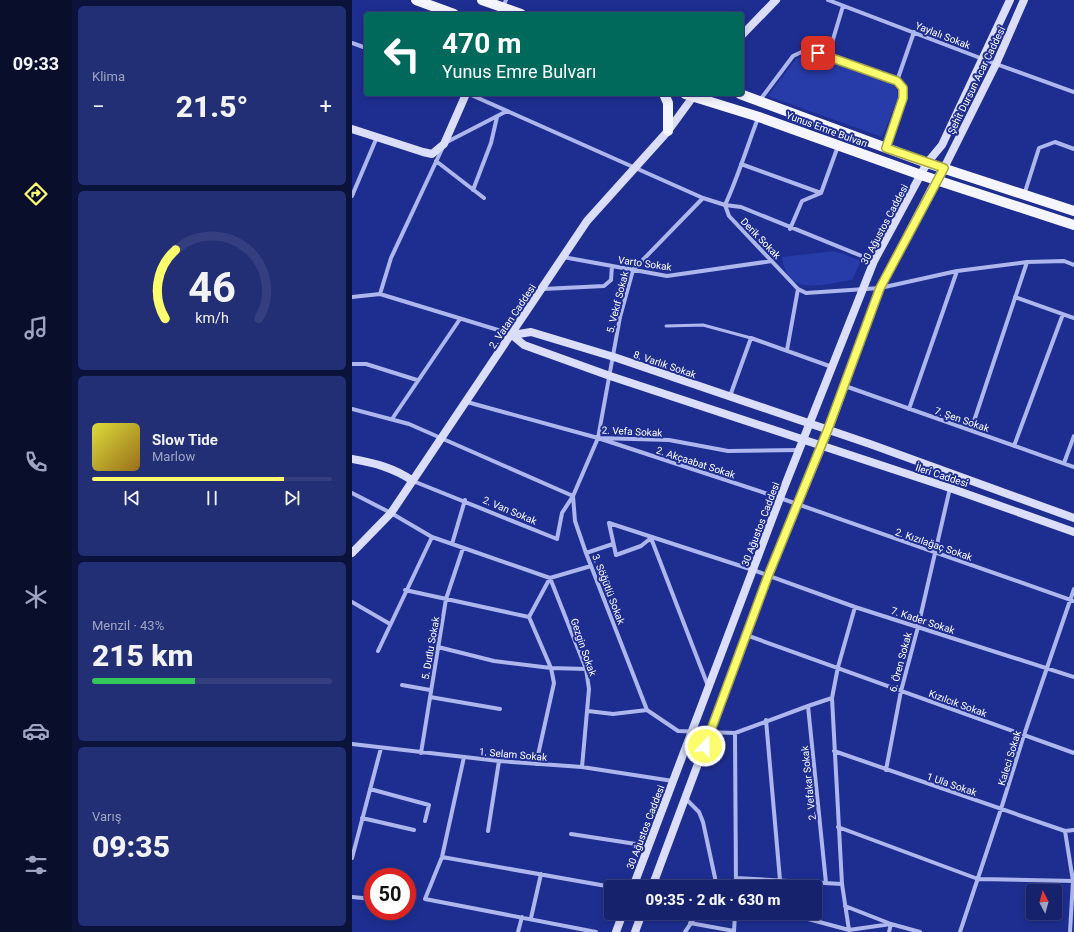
<!DOCTYPE html>
<html lang="tr">
<head>
<meta charset="utf-8">
<style>
	body { margin:0; font-family:Roboto,sans-serif; background:#232f74; color:#f1f3f6; height:100vh; display:flex; flex-direction:column; font-size:15px; white-space:nowrap }
	* { box-sizing:border-box; margin:0 }
	p { font-size:13px; color:#9ea4c2 }
	.icon { flex:none; width:22px; height:22px; fill:none; stroke:currentColor; stroke-width:2; stroke-linecap:round; stroke-linejoin:round }
	.map { position:relative; flex:1; overflow:hidden }
	.sheet { display:flex; flex-direction:column; gap:6px; padding:6px; background:#0c133b; width:280px }
	.sheet>* { flex:none }
	.banner { position:absolute; left:12px; top:12px; width:380px; height:84px; border-radius:4px; box-shadow:0 2px 10px #0003,0 0 0 1px #353f7f; background:#00695c; color:#fff; overflow:hidden }
	.needle { width:26px; rotate:354deg }
	.controls { position:absolute; left:674px; top:884px; display:grid; gap:8px }
	.controls a { display:grid; place-items:center; width:36px; height:36px; border-radius:4px; background:#16226c; box-shadow:0 2px 10px #0003,0 0 0 1px #353f7f; font-size:20px }
	.speed { position:absolute; left:12px; top:868px; display:flex; gap:8px; font-size:20px; font-weight:700; text-align:center }
	.speed>* { display:grid; place-content:center; width:52px; height:52px; border-radius:50%; background:#16226c; box-shadow:0 2px 10px #0003,0 0 0 1px #353f7f; line-height:1 }
	.speed .limit { border:6px solid #d22; background:#fff; color:#111 }
	.pin { position:absolute; display:grid; place-items:center; width:34px; height:34px; color:#fff; margin:-17px; border-radius:8px; box-shadow:0 2px 6px #0006 }
	.me { position:absolute; width:44px; margin:-22px; rotate:21deg; stroke-linejoin:round; filter:drop-shadow(0 0 3px #0008) }
	.turn { display:flex; align-items:center; gap:14px; height:84px; padding:0 12px; font-size:18px }
	.turn .icon { width:52px; height:52px; stroke-width:2.5 }
	.turn b { display:block; font-size:28px; line-height:34px }
	.big { font-size:30px; font-weight:800; line-height:1.1 }
	.sheet .card { flex:1; display:flex; flex-direction:column; justify-content:center; gap:6px; min-width:0; padding:0 14px; border-radius:6px; background:#232f74 }
	.sheet .dial { align-items:center; gap:0 }
	.dial svg { height:104px; overflow:visible; fill:none; stroke:#353f7f; stroke-width:7; stroke-linecap:round; text-anchor:middle }
	.dial text { fill:#f1f3f6; stroke:none }
	.song { display:flex; align-items:center; gap:12px }
	.cover { width:48px; height:48px; border-radius:6px; background:linear-gradient(135deg,hsl(60 70% 55%),hsl(40 70% 35%)) }
	.played { height:4px; border-radius:2px; background:linear-gradient(90deg,#fcfd6c 80%,#353f7f 80%) }
	.keys { display:flex; justify-content:space-around; direction:ltr }
	.heat { display:flex; justify-content:space-between; align-items:center; font-size:22px; direction:ltr }
	.charge { height:6px; border-radius:3px; background:linear-gradient(90deg,#34c759 43%,#353f7f 0) }
	.trip { position:absolute; left:252px; top:880px; width:218px; height:40px; border-radius:4px; background:#16226c; box-shadow:0 2px 10px #0003,0 0 0 1px #353f7f; font-weight:800; line-height:40px; text-align:center }
	main { display:flex; flex:1; min-height:0 }
	.dock { display:flex; flex-direction:column; width:72px; justify-content:space-around; align-items:center; background:#090e2b; color:#9ea4c2 }
	.dock .icon { width:28px; height:28px }
	.dock .on { color:#fcfd6c }
	.dock b { font-size:18px; color:#f1f3f6 }
	.map>svg:first-child { display:block }
	.green { fill:#273ba9 }
	.lines { fill:none; stroke-linecap:round; stroke-linejoin:round }
	.lane { stroke:#adb7ed; stroke-width:3 }
	.street { stroke:#adb7ed; stroke-width:4 }
	.secondary { stroke:#dadefa; stroke-width:8 }
	.primary { stroke:#f4f5ff; stroke-width:10 }
	.route-casing { stroke:#a4a446; stroke-width:10 }
	.route { stroke:#fcfd6c; stroke-width:7 }
	.labels { text-anchor:middle; stroke-width:4; stroke-linejoin:round; paint-order:stroke }
	.street-label { font-size:10px; fill:#fff; stroke:#1e2e90 }
</style>
</head>
<body>
<main>
<nav class="dock">
<b>09:33</b>
<svg class="icon on" aria-label="directions" viewBox="0 0 24 24"><path d="M12 3l9 9-9 9-9-9zM9 14v-3h6M13 9l2 2-2 2"/></svg>
<svg class="icon" aria-label="music" viewBox="0 0 24 24"><path d="M9 18V5l10-2v13"/><circle cx="6" cy="18" r="3"/><circle cx="16" cy="16" r="3"/></svg>
<svg class="icon" aria-label="phone" viewBox="0 0 24 24"><path d="M5 4h4l2 5-3 2q2 4 5 5l2-3 5 2v4C11 20 4 13 5 4z"/></svg>
<svg class="icon" aria-label="climate" viewBox="0 0 24 24"><path d="M12 3v18M4 7l16 10M4 17L20 7"/></svg>
<svg class="icon" aria-label="car" viewBox="0 0 24 24"><path d="M5 17H2v-5l4-1 3-4h7l3 4 3 1v5h-3M9 17h6M6 11h13"/><circle cx="7" cy="17" r="2"/><circle cx="17" cy="17" r="2"/></svg>
<svg class="icon" aria-label="filters" viewBox="0 0 24 24"><path d="M4 7h16M4 17h16"/><circle cx="9" cy="7" r="2"/><circle cx="15" cy="17" r="2"/></svg>
</nav>
<section class="sheet">
<div class="card"><p>Klima</p>
<div class="heat"><a>−</a><b class="big">21.5°</b><a>+</a></div>
</div>
<div class="card dial"><svg viewBox="0 0 100 80">
<path d="M14 69A42 42 0 1 1 86 69"/>
<path d="M14 69A42 42 0 0 1 22 16" stroke="#fcfd6c"/>
<text x="50" y="56" font-size="32" font-weight="700">46</text>
<text x="50" y="72" font-size="11">km/h</text>
</svg></div>
<div class="card">
<div class="song"><i class="cover"></i><div><b>Slow Tide</b><p>Marlow</p></div></div>
<div class="played"></div>
<div class="keys"><svg class="icon" aria-label="previous" viewBox="0 0 24 24"><path d="M18 5L8 12l10 7zM5 5v14"/></svg><svg class="icon" aria-label="pause" viewBox="0 0 24 24"><path d="M8 5v14M16 5v14"/></svg><svg class="icon" aria-label="next" viewBox="0 0 24 24"><path d="M6 5l10 7-10 7zM19 5v14"/></svg></div>
</div>
<div class="card"><p>Menzil · 43%</p><b class="big">215 km</b><div class="charge"></div></div>
<div class="card"><p>Varış</p><b class="big">09:35</b></div>
</section>
<div class="map">
<svg width="722" height="932" viewBox="0 0 722 932">
	<rect width="100%" height="100%" fill="#1e2e90"/>
	<path class="green" d="M456,55L540,84L545,90L546,99L530,137L416,96L444,59Z
		M483,251L509,261L500,280C471,284 435,298 430,257Z"/>
	<g class="lines">
		<path class="lane" d="M314,326L351,325L399,338"/>
		<path class="street" d="M476,0L644,64L722,92
			M151,7L154,0
			M0,43L14,48
			M476,56L491,6
			M545,81L562,32
			M117,94L351,198L373,205L377,216L446,289L454,293L528,288L605,271L675,262L712,261L722,265
			M408,100L441,56L456,49L539,77C544,80 548,83 550,88C555,99 538,135 534,148
			M406,118C395,147 386,177 373,205L389,207L522,261
			M93,143L155,111
			M84,161L132,198
			M389,164L469,193
			M121,190L139,143L145,117
			M672,195L687,148L703,142L722,149
			M0,196L25,137
			M351,198L281,270L268,317L246,438L221,496L223,521L234,553L295,710L326,731L383,733L456,706
			M438,229L450,201L469,193L486,146
			M211,257L315,276L420,261
			M191,289L252,286L259,280L260,266
			M28,294L39,258L90,149
			M0,297L28,294L159,334
			M663,297L722,318
			M435,350L446,289
			M0,364H14L65,380
			M493,386L722,467
			M378,396L399,338L480,367
			M115,402L246,438L317,440L376,451L447,450
			M0,409L57,424L221,496L210,513L205,539L61,481
			M557,409L605,271
			M40,419L108,319
			M619,430L675,262
			M246,438L428,498L722,601
			M662,446L711,314
			M712,463L722,436
			M0,493L39,513L80,537L198,578L177,617L199,668L202,683L184,764
			M257,523L401,570L503,607L722,677
			M257,523L264,555L289,546L299,538L356,686
			M100,544L113,500
			M234,553L261,544
			M53,590L177,617
			M0,602L38,624
			M394,635L722,753
			M86,647L142,661L199,668L234,669
			M26,651L80,537
			M50,685L78,690
			M78,697L148,709
			M236,711L261,714L295,710
			M414,720L428,880
			M383,733L384,887
			M0,744L147,761L230,767L321,781
			M482,751L713,831
			M69,753L94,599L111,548
			M112,757L90,857L73,899L244,932
			M230,767L237,689L234,669L198,578L239,566
			M534,770L549,691L566,627L598,488
			M18,789L77,805L73,821
			M333,798L347,812L351,822L365,887
			M10,818L62,830
			M486,827L626,879L722,881
			M136,831L147,761
			M713,831L721,881L718,932
			M713,831L722,830
			M219,834L297,846
			M90,857L260,887
			M0,858L29,748
			M384,878L490,884
			M474,883L456,706L480,698
			M0,897L21,899
			M493,906L539,924L568,932
			M434,913L497,930L539,924L537,932
			M179,918L189,874
			M338,923L382,931
			M497,930L490,884L480,698L486,667L503,607
			M166,932L170,917
			M333,932L346,913
			M382,932L383,913
			M608,932L649,809L672,735L722,589"/>
		<path class="secondary" d="M390,35L424,0
			M0,129L71,152L80,154L92,144L114,94
			M160,335L172,345L258,376L598,488L722,532
			M160,335L179,332L262,357L518,444L722,518
			M0,459C23,463 42,468 61,481
			M0,553L39,513L235,221L316,131L343,94
			M281,887L428,498L522,261L575,163L590,145L658,0
			M300,887L416,576L477,429L528,288L584,180L592,168L644,64L672,0
			M264,932L271,913
			M283,932L290,913"/>
		<path class="primary" d="M64,0L102,14
			M130,0L169,14
			M312,94L316,103V131
			M333,94L407,117L569,175L722,225
			M388,94L575,163L722,211"/>
	</g>
	<g class="lines">
		<defs>
			<path id="route" d="M353,746L416,576L476,429L528,288L592,168L534,148L551,98V88L545,81L466,53"/>
		</defs>
		<use href="#route" class="route-casing"/>
		<use href="#route" class="route"/>
	</g>
	<g class="labels">
		<g class="street-label">
			<text transform="translate(591 35) rotate(21)" y="4">Yaylalı Sokak</text>
			<text transform="translate(624 80) rotate(-64)" y="4">Şehit Dursun Acar Caddesi</text>
			<text transform="translate(475 129) rotate(20)" y="4">Yunus Emre Bulvarı</text>
			<text transform="translate(532 224) rotate(-62)" y="4">30 Ağustos Caddesi</text>
			<text transform="translate(409 238) rotate(46)" y="4">Derik Sokak</text>
			<text transform="translate(293 263) rotate(8)" y="4">Varto Sokak</text>
			<text transform="translate(265 302) rotate(-76)" y="4">5. Vekıf Sokak</text>
			<text transform="translate(160 316) rotate(-56)" y="4">2. Vatan Caddesi</text>
			<text transform="translate(313 364) rotate(19)" y="4">8. Varlık Sokak</text>
			<text transform="translate(610 419) rotate(19)" y="4">7. Şen Sokak</text>
			<text transform="translate(280 431) rotate(3)" y="4">2. Vefa Sokak</text>
			<text transform="translate(344 462) rotate(18)" y="4">2. Akçaabat Sokak</text>
			<text transform="translate(590 475) rotate(18)" y="4">İleri Caddesi</text>
			<text transform="translate(158 510) rotate(23)" y="4">2. Van Sokak</text>
			<text transform="translate(408 524) rotate(-69)" y="4">30 Ağustos Caddesi</text>
			<text transform="translate(582 544) rotate(19)" y="4">2. Kızılağaç Sokak</text>
			<text transform="translate(257 589) rotate(69)" y="4">3. Söğütlü Sokak</text>
			<text transform="translate(571 620) rotate(18)" y="4">7. Kader Sokak</text>
			<text transform="translate(232 647) rotate(71)" y="4">Gezgin Sokak</text>
			<text transform="translate(78 648) rotate(-80)" y="4">5. Dutlu Sokak</text>
			<text transform="translate(548 662) rotate(-75)" y="4">6. Ören Sokak</text>
			<text transform="translate(606 703) rotate(20)" y="4">Kızılcık Sokak</text>
			<text transform="translate(161 754) rotate(5)" y="4">1. Selam Sokak</text>
			<text transform="translate(657 758) rotate(-73)" y="4">Kaleci Sokak</text>
			<text transform="translate(456 783) rotate(-96)" y="4">2. Vefakar Sokak</text>
			<text transform="translate(600 784) rotate(19)" y="4">1 Ula Sokak</text>
			<text transform="translate(293 827) rotate(-69)" y="4">30 Ağustos Caddesi</text>
		</g>
	</g>
</svg>
<div class="controls">
<a><svg class="needle" viewBox="-14 -14 28 28"><path d="M0-13l5 13h-10z" fill="#e53935"/><path d="M0 13l5-13h-10z" fill="#9ea4c2"/></svg></a>
</div>
<div class="speed"><div class="limit">50</div></div>
<div class="pin" style="left:466px;top:53px;background:#d93025"><svg class="icon" aria-label="arrive" viewBox="0 0 24 24"><path d="M6 21V4h12l-3 4 3 4H6"/></svg></div>
<svg class="me" style="left:353px;top:746px" viewBox="-20 -20 40 40"><circle r="17" fill="#fcfd6c" stroke="#fff" stroke-width="3"/><path d="M0-11L8 9 0 5-8 9z" fill="#fff"/></svg>
<div class="trip">09:35 · 2 dk · 630 m</div>
<div class="banner">
<div class="turn"><svg class="icon" aria-label="left" viewBox="0 0 24 24"><path d="M17 20v-9H6M10 6l-5 5 5 5"/></svg><div><b>470 m</b>Yunus Emre Bulvarı</div></div>
</div>
</div>
</main>
</body>
</html>
